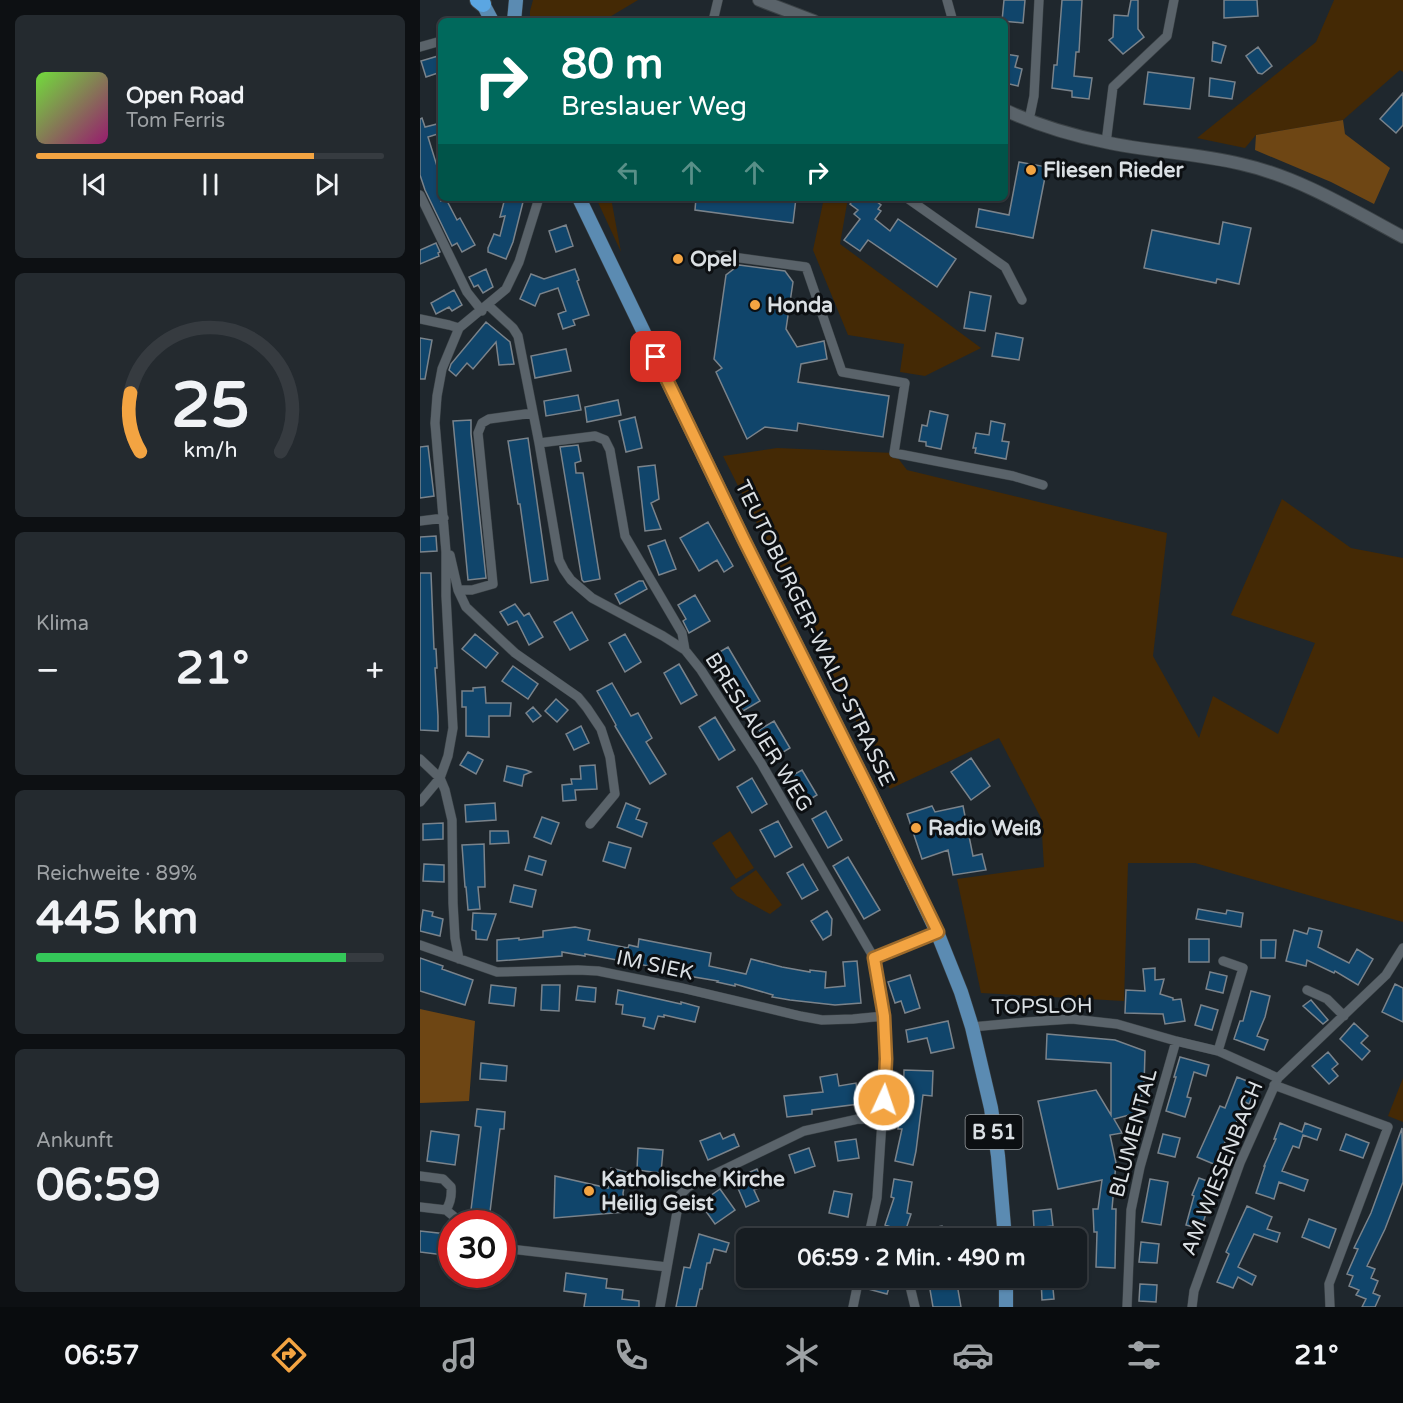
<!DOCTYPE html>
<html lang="de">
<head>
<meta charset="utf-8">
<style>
	body { margin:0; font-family:"Varela Round",sans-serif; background:#242a2f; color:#f1f3f6; height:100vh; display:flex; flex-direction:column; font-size:22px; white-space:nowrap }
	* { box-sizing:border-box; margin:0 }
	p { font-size:20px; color:#9ea2a5 }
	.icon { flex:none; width:33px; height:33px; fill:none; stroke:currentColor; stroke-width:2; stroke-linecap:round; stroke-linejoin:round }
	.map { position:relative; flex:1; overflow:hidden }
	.sheet { display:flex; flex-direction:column; gap:15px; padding:15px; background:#0d1013; width:420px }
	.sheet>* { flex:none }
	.top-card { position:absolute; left:18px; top:18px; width:570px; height:183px; border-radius:9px; box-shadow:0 2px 4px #0004,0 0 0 2px #363b40; background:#00695c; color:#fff; overflow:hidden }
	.speed { position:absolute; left:18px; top:1210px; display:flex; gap:12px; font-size:30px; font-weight:700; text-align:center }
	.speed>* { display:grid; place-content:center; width:78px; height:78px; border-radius:50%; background:#171d22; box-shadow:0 2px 4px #0004,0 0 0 2px #363b40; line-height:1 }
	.speed .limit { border:9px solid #d22; background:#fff; color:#111 }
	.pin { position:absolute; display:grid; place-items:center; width:51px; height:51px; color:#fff; margin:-26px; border-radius:12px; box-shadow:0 3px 9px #0006 }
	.me { position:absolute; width:66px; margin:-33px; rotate:3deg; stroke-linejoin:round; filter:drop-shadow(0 0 4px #0008) }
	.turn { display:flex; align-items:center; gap:21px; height:126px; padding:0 24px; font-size:27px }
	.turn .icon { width:78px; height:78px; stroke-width:2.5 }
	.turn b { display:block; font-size:42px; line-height:51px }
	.lanes { display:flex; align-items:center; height:57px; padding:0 24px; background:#0003; justify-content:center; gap:30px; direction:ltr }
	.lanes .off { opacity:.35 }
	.big { font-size:45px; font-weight:700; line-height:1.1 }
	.sheet .tile { flex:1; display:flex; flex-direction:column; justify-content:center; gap:9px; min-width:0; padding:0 21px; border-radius:9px; background:#242a2f }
	.sheet .dial { align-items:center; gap:0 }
	.dial svg { height:156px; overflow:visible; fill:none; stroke:#363b40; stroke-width:7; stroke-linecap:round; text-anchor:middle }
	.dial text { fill:#f1f3f6; stroke:none }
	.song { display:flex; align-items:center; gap:18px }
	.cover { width:72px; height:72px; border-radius:9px; background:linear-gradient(135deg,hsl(100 70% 55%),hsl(320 70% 35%)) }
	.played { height:6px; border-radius:3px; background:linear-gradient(90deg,#f3a442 80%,#363b40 80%) }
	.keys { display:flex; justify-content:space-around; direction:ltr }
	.heat { display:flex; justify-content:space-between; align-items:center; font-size:33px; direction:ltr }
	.charge { height:9px; border-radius:4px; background:linear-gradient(90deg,#34c759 89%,#363b40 0) }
	.trip { position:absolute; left:316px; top:1228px; width:351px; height:60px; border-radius:9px; background:#171d22; box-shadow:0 2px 4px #0004,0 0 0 2px #363b40; font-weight:700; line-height:60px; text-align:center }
	.menu { display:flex; height:96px; justify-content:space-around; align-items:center; background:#090c0e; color:#9ea2a5 }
	.menu .icon { width:42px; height:42px }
	.menu .active { color:#f3a442 }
	.menu b { font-size:27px; color:#f1f3f6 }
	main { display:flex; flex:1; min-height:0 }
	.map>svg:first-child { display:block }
	.green { fill:#442905 }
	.forest { fill:#6e4614 }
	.building { fill:#10456b; stroke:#7a838b; stroke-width:1.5 }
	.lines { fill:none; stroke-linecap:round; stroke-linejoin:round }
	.street-casing { stroke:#3b4246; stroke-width:10 }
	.secondary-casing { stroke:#3b4246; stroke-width:14 }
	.primary-casing { stroke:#3b4246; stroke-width:15 }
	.highway-casing { stroke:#3b4246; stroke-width:18 }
	.street { stroke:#5a636a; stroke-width:9 }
	.secondary { stroke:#5a636a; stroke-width:12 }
	.primary { stroke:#5b8bb2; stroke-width:14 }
	.highway { stroke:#5ba6e2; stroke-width:16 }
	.route-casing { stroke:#9e6b2b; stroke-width:15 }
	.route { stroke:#f3a442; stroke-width:10 }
	.poi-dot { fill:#f3a442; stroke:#0c0f12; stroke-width:2 }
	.labels { text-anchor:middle; stroke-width:6; stroke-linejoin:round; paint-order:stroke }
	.shield { fill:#0c0f12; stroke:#9ca1a4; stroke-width:1.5 }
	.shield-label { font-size:20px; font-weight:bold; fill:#dadfe3 }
	.poi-label { font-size:21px; font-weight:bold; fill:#dadfe3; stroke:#0c0f12; text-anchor:start }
	.street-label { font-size:21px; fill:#dadfe3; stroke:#0c0f12 }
</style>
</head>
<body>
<main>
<section class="sheet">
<div class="tile">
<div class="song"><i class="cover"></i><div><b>Open Road</b><p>Tom Ferris</p></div></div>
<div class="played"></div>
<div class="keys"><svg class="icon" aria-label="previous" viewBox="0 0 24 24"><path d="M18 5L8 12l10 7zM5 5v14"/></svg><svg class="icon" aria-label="pause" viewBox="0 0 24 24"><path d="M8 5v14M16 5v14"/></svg><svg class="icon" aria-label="next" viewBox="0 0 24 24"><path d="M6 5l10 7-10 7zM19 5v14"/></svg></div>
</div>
<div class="tile dial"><svg viewBox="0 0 100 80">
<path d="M14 69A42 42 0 1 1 86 69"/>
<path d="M14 69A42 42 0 0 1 9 39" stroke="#f3a442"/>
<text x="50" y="56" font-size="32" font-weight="700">25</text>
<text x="50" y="72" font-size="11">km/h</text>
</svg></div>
<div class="tile"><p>Klima</p>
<div class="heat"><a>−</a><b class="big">21°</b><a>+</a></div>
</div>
<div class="tile"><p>Reichweite · 89%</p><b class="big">445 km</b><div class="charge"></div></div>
<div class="tile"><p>Ankunft</p><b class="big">06:59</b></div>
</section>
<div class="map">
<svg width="983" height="1307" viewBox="0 0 983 1307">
	<rect width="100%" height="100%" fill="#1f272d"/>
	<path class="green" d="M113,0H218L183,21H110V11Z
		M914,0H983V72L980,70L923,120L836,135L825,148L777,138L896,42Z
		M176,198H191L201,252Z
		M404,198H428L420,244L561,348L505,376L480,372L484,344L428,335L393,250Z
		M357,448L474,453L487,470L747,533L733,656L779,738L793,696L858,734L895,643L811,615L862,499L931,548L983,558V922L775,863H708L704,1001L561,993L537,879L624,867L621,818L579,738L470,789L303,456Z
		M310,831L334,868L316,879L292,843Z
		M336,870L362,905L350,914L317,896L310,888Z
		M983,1078V1122L968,1116Z"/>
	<path class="forest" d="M923,120L925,134L970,168L954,204L911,182L835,150L836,135Z
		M0,1009L55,1021L49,1101L0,1103Z"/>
	<path class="building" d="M584,0H605L603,23L582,21Z
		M642,0H662L659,52H656L654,76L672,78L669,99L652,97V91L632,88L634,65H637Z
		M711,0H718V29L724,37L703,54L689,40L693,37L694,15L708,16Z
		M804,0H837L838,16L804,18Z
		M793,42L806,46L801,63L792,61Z
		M838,47L852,66L842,74L838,73L826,56Z
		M585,54L598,56L595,67L602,69L598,86L585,83Z
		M18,56L21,66V72L6,77L1,61Z
		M728,72L774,78L770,109L724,104Z
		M790,78L815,82L812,99L789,96Z
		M983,93V125L976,133L960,119Z
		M2,118L5,127L21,123V133L8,137L21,179V201L26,199L37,220L40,218L55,245L42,252L37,243L32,246L5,190L0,175V119Z
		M599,162L627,167L613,238L556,227L559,209L589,215Z
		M85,198H104L93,242L86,259L68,252V248L74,234L80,236L85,216L80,217Z
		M276,198H376L373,223L275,210Z
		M435,198H452L461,205L458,209L461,211L455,219L470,231L478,219L536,259L517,287L448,240L440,251L424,240L440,219L434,214L438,210L430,204Z
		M803,222L831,228L819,284L797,279L796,283L724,268L732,230L799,244Z
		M146,225L153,246L136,252L129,231Z
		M16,243L20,252L18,253L19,256L0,264V250Z
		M319,265L365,271L373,282L366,329L377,347L404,341L407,359L381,364L378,382L469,396L463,437L378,423L377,431L345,427L327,439L296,372L302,368L294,359L306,275Z
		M66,269L73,287L63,293L58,285L54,287L49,277Z
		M155,269L159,280L157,281L169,315L153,320L155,325L143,329L138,314L146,311L138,288L120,294L115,306L100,299L111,274L124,279Z
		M34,290L42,305L32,311L29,307L16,314L11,303Z
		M550,292L571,296L565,331L544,328Z
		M66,322L90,342L94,364L79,365L76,342L53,369L47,363L36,376L29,370L31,364Z
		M576,333L603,338L599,360L572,356Z
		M0,338L12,340L5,379H0Z
		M146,349L151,371L115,378L111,356Z
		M158,395L161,410L126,416L124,401Z
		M198,400L201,415L167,422L165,407Z
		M510,411L528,415L521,449L506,446V442L499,441L502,425L507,426Z
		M215,417L222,448L206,452L199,421Z
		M51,420V434L66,578L48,580L33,421Z
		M571,421L585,424L582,441L589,442L586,459L555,453L556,448H553L556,433L569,435Z
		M108,438L128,580L111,583L100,504H98L88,441Z
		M158,445L161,461L155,463L156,473H163L180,579L164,582L162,580L140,447Z
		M8,446L14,496L0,498V447Z
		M235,465L239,499L231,503L241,529L225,531L218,467Z
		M288,522L313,566L304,572L297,560L279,571L260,538Z
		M16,536L17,551L0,552V537Z
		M245,540L256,569L239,575L228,546Z
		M0,573H11L14,649H16L17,668H15L18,716V731L0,730Z
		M219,581H223L227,589L200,604L195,594Z
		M275,595L290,621L269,633L263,621L266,619L258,605Z
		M95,604L104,616L109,613L123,637L109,645L97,621L88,625L80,612Z
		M152,612L168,640L150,650L134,622Z
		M55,634L78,653L66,668L42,649Z
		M205,634L221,662L205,672L189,643Z
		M308,647L340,701L323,711L291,657Z
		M259,664L277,695L261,704L244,673Z
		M93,666L118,684L108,699L82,681Z
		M192,683L211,716L218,713L232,738L226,742L246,774L230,784L195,726L196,725L177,691Z
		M65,687L66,703H91L90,716H69V737L46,736V707H42V691H53V688Z
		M136,699L148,710L137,722L125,711Z
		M113,707L121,716L113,722L106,713Z
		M295,717L315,750L299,760L279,727Z
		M354,721L370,748L355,757L339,730Z
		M161,726L169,743L154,750L146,734Z
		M48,752L63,760L56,774L40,765Z
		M551,758L570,786L551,800L531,772Z
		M175,765L177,789L155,790L156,800L143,801L142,785L152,784L151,779H161L160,766Z
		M87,766L106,770L111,772L104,775L102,786L84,781Z
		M382,770L397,795L381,805L366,779Z
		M332,778L347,804L332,813L317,787Z
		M75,803L76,820L46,822L45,805Z
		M206,803L220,809L216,819L227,823L222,837L197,827Z
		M512,806L515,812L543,806L553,856L562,854L566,870L533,875L528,850L502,859L487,814Z
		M406,811L422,840L408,848L392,819Z
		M122,817L139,823L131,844L114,837Z
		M358,821L372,847L355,857L340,830Z
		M23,823V839L3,840V824Z
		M70,831H88L89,843L70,844Z
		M189,842L211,848L205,868L183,861Z
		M64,844L65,887H58L60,909L48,910L46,887H45L42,845Z
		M109,856L126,861L122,875L105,870Z
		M428,857L460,910L444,919L413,866Z
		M4,864L24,865V882L3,881Z
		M383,864L398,890L382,899L367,873Z
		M94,885L116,890L112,907L90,902Z
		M778,909L806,914L807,910L823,913L821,927L776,919Z
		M3,910L13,912L12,916L23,919L20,936L0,931Z
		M407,911L412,919L411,935L403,940L391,921Z
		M53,913L76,914L67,940L56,939V931L52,930Z
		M155,927L170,930L168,940L208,948L209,945L218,947L219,939L291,953L289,966L326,974L331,959L362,967L390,972V970L406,972L405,988L425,986L423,962L437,961L441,1003L415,1005L370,1000L352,997L353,995L315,984V986L297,982L298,981L256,974V975L233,970L234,967L165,954V956L142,952V956L77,961V940L99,938V940L123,937V931Z
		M889,928L902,931L898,947L929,963L937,949L953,959L938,985L915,971L914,973L887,960L886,966L866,961L874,930L887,934Z
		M769,939H789V962H769Z
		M841,940H856L855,958H841Z
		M0,958L23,966L22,969L53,980L45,1005L0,991Z
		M735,968V980L744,979L740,994L753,998V1000L761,999L765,1021L745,1024L743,1014L705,1013L706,990L725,991L723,969Z
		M790,972L807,976L803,993L786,989Z
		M490,975L500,1008L485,1013L481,1001L475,1003L468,982Z
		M975,984L983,988V1022L962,1012Z
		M71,985L96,988L94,1006L69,1003Z
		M122,985H140L139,1011L121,1010Z
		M158,986L176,988L175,1002L156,1000Z
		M198,990L261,1004V1002L279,1007L275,1022L244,1015V1017L238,1016L234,1029L223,1026L225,1018L202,1014L203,1005L196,1004Z
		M831,991L850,996L845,1017L837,1036L848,1040L844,1050L814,1039L820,1021H823Z
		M891,1000L908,1020L903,1024L883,1006Z
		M781,1005L798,1010L792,1030L775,1025Z
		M528,1021L534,1048L511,1053L507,1038L488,1042L486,1030Z
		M934,1023L948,1036L941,1043L950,1051L942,1060L920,1039Z
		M627,1034L695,1040L725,1051L724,1088L717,1113L694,1119L702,1133L690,1135L696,1163L692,1209H696L695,1268L676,1267L677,1232H674L673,1209H678L682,1180L638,1189L618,1101L676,1090L691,1115V1063L626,1059Z
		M908,1052L918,1064L912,1069L918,1076L909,1084L892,1066Z
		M760,1057L789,1065L786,1076L774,1072L767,1097L771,1098L765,1117L746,1111L756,1077H754Z
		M61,1063L87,1066L86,1081L60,1079Z
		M484,1070L513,1071L512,1096L503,1095L496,1151L493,1165L475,1161L482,1129H478L480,1110H483Z
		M417,1074L419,1086L436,1083L439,1104L392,1110V1114L367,1117L364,1096L403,1092L400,1077Z
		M817,1077L837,1085L829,1104L825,1102L812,1133L809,1132L796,1165L777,1157L800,1106L805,1108Z
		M57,1109L85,1112L84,1129H80L70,1212L51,1210L61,1127L55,1126Z
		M860,1123L882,1132L885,1123L901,1129L897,1140L883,1135L879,1148L873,1146L862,1171L888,1180L884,1191L859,1182L854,1199L836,1193L845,1166H844L856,1139H854Z
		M982,1128L983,1182L965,1229L947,1266L955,1269L951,1278L958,1281L953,1293L960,1296L955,1307H942L946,1299L936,1295L939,1290L929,1286L933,1276L927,1274L938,1249L934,1248L951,1213Z
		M11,1131L39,1135L35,1165L7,1161Z
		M300,1133L303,1139L314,1134L319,1146L288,1160L280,1141Z
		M743,1134L760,1138L755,1157L738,1153Z
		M926,1134L949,1143L943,1158L920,1150Z
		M436,1139L439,1158L418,1161L415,1142Z
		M218,1148L243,1150L241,1173L217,1170Z
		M389,1148L395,1166L375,1173L369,1155Z
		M191,1168L207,1172L203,1193L205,1212L134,1218L135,1176L188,1188Z
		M337,1169L345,1185L334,1190L339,1201L326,1207L314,1179Z
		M779,1178L793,1183L790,1190L793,1192L781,1229L766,1225L774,1196L772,1195Z
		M474,1179L492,1182L487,1213L491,1214L485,1232L465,1225L474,1198L471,1197Z
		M730,1179L748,1182L741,1225L722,1222Z
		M300,1189L315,1210L295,1224L280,1203Z
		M414,1191L432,1194L428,1217L409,1213Z
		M827,1206L852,1217L847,1229L860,1233L857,1242L834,1234L818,1267L836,1276L832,1285L818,1277L813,1288L797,1282L809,1254L806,1252Z
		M631,1209L633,1226L614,1228L613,1211Z
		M889,1219L916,1229L909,1248L882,1237Z
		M522,1226L525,1239H502L500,1230Z
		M0,1231L27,1234L24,1255L0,1252Z
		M279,1234L309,1243L306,1252L294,1249L290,1263H287L282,1289H280L276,1307H256L264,1267L270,1268Z
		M721,1242L739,1244L737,1263L719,1262Z
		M146,1273L187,1279L186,1288L203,1290L202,1299L219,1301V1307H164L166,1294L144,1291Z
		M388,1278H417L416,1288L388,1283Z
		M451,1278H472L467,1294L448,1289Z
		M508,1278H536L541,1307H513Z
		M621,1278H632L634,1299L622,1300Z
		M720,1284L737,1285L736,1302L719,1301Z"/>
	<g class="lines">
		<defs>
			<path id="street" d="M527,0L532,18
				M293,21L298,0
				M0,47L21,41
				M609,120L614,96L619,0
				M686,143L693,87L747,36L754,0
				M0,195L47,292L62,311
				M487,198L585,267L602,300
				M298,255L386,267L422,372L485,383L474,453L593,476L623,485
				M68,305L93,328L98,336L119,443L139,560L144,570L151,580L172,598L243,636L265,650L281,670L341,763L454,958L517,932
				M0,319L29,325L39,328
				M119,443L175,436L185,440L190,450L205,536L262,633L265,650
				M0,521L24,518
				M30,555L38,590L46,607L95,653L158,697L167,708L181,729L190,757L195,794L170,824
				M38,590H52L73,584L58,433L62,423L69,419L113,413
				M0,759L20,778L25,790L32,820L33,903L35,938L39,959
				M0,802L20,778L28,756L33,728L26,596V552L15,423L17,396L22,369L39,328L86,289L99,262L119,198
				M0,945L77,972L158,970L178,971L262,988L380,1016L402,1020L433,1019L464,1016
				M887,990L907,999L924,1016
				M552,1027L607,1022L652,1019L697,1024L756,1041L798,1051L858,1078
				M798,1051L823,968L803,961
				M854,1085L968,1127L909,1284L910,1307
				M0,1176L23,1179L31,1187C32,1196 31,1202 26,1210
				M0,1207L26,1210L43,1224
				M448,1239L457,1198L466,1059L464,1016L454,958
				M82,1248L247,1267
				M488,1278L495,1307
				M240,1307L260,1195L268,1187L384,1131L438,1119L463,1120
				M433,1307L439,1278
				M707,1307L711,1210L720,1167L756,1041
				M772,1307L774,1291L820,1163L858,1078L966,975L983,948"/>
			<path id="secondary" d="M339,0L394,21
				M585,110C617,125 650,135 685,142C730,152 776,153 821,164C879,177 931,209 983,237"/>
			<path id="primary" d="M63,4L72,21
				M94,21L96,0
				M159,198L324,540L450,792L517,932L541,992L552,1027L571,1108L578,1156L585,1239
				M586,1307V1278"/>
			<path id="highway" d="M58,0L63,4"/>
		</defs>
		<use href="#street" class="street-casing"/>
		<use href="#secondary" class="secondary-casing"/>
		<use href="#primary" class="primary-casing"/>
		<use href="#highway" class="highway-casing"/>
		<use href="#street" class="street"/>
		<use href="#secondary" class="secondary"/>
		<use href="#primary" class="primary"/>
		<use href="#highway" class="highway"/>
	</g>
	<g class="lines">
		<defs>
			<path id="route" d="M236,357L324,540L450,792L518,932L454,958L464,1016L466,1059L464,1100"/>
		</defs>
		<use href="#route" class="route-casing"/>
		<use href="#route" class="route"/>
	</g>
	<g class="poi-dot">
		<circle cx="611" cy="170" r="6"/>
		<circle cx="258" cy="259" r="6"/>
		<circle cx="335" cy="305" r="6"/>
		<circle cx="496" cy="828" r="6"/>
		<circle cx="169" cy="1191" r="6"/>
	</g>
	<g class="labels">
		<rect class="shield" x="545.5" y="1115" width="57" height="34" rx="4.5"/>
		<g class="shield-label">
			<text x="574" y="1139">B 51</text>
		</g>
		<g class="poi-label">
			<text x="623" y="177">Fliesen Rieder</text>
			<text x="270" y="266">Opel</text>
			<text x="347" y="312">Honda</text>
			<text x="508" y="835">Radio Weiß</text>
			<text x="181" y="1186">Katholische Kirche<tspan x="181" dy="24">Heilig Geist</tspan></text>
		</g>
		<g class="street-label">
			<text transform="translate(395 633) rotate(64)" y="7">TEUTOBURGER-WALD-STRASSE</text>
			<text transform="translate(339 732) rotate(58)" y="7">BRESLAUER WEG</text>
			<text transform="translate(235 965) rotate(12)" y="7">IM SIEK</text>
			<text transform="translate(622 1006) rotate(-1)" y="7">TOPSLOH</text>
			<text transform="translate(713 1133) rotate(-75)" y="7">BLUMENTAL</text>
			<text transform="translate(802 1168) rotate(-68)" y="7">AM WIESENBACH</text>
		</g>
	</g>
</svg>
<div class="speed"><div class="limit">30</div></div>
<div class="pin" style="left:236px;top:357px;background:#d93025"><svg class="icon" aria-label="arrive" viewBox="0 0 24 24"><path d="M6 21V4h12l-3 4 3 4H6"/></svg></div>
<svg class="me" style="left:464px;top:1100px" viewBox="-20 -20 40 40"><circle r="17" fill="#f3a442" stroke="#fff" stroke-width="3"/><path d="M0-11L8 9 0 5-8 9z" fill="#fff"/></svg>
<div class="trip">06:59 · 2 Min. · 490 m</div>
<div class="top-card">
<div class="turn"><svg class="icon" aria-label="right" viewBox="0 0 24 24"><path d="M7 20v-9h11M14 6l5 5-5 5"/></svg><div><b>80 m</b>Breslauer Weg</div></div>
<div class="lanes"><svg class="icon off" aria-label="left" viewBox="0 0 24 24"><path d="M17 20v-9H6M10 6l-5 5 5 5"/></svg><svg class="icon off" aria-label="ahead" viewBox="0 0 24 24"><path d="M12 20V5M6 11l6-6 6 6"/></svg><svg class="icon off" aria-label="ahead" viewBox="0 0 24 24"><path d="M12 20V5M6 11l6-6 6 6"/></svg><svg class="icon" aria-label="right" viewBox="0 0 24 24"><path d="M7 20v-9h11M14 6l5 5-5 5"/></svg></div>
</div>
</div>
</main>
<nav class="menu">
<b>06:57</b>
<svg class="icon active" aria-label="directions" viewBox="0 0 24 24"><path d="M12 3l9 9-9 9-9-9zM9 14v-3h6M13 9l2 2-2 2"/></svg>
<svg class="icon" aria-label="music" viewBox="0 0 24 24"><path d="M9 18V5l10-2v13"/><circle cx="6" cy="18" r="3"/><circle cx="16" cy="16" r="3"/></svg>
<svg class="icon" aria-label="phone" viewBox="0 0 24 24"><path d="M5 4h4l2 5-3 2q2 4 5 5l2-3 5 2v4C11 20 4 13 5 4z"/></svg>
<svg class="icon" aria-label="climate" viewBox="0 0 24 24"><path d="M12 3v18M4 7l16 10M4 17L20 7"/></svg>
<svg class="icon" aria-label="car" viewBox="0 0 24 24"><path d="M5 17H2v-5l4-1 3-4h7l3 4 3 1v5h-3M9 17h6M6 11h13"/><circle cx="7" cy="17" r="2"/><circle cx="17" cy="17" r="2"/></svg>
<svg class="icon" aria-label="filters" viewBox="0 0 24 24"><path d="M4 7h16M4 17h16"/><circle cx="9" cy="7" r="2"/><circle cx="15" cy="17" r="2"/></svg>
<b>21°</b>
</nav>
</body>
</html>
